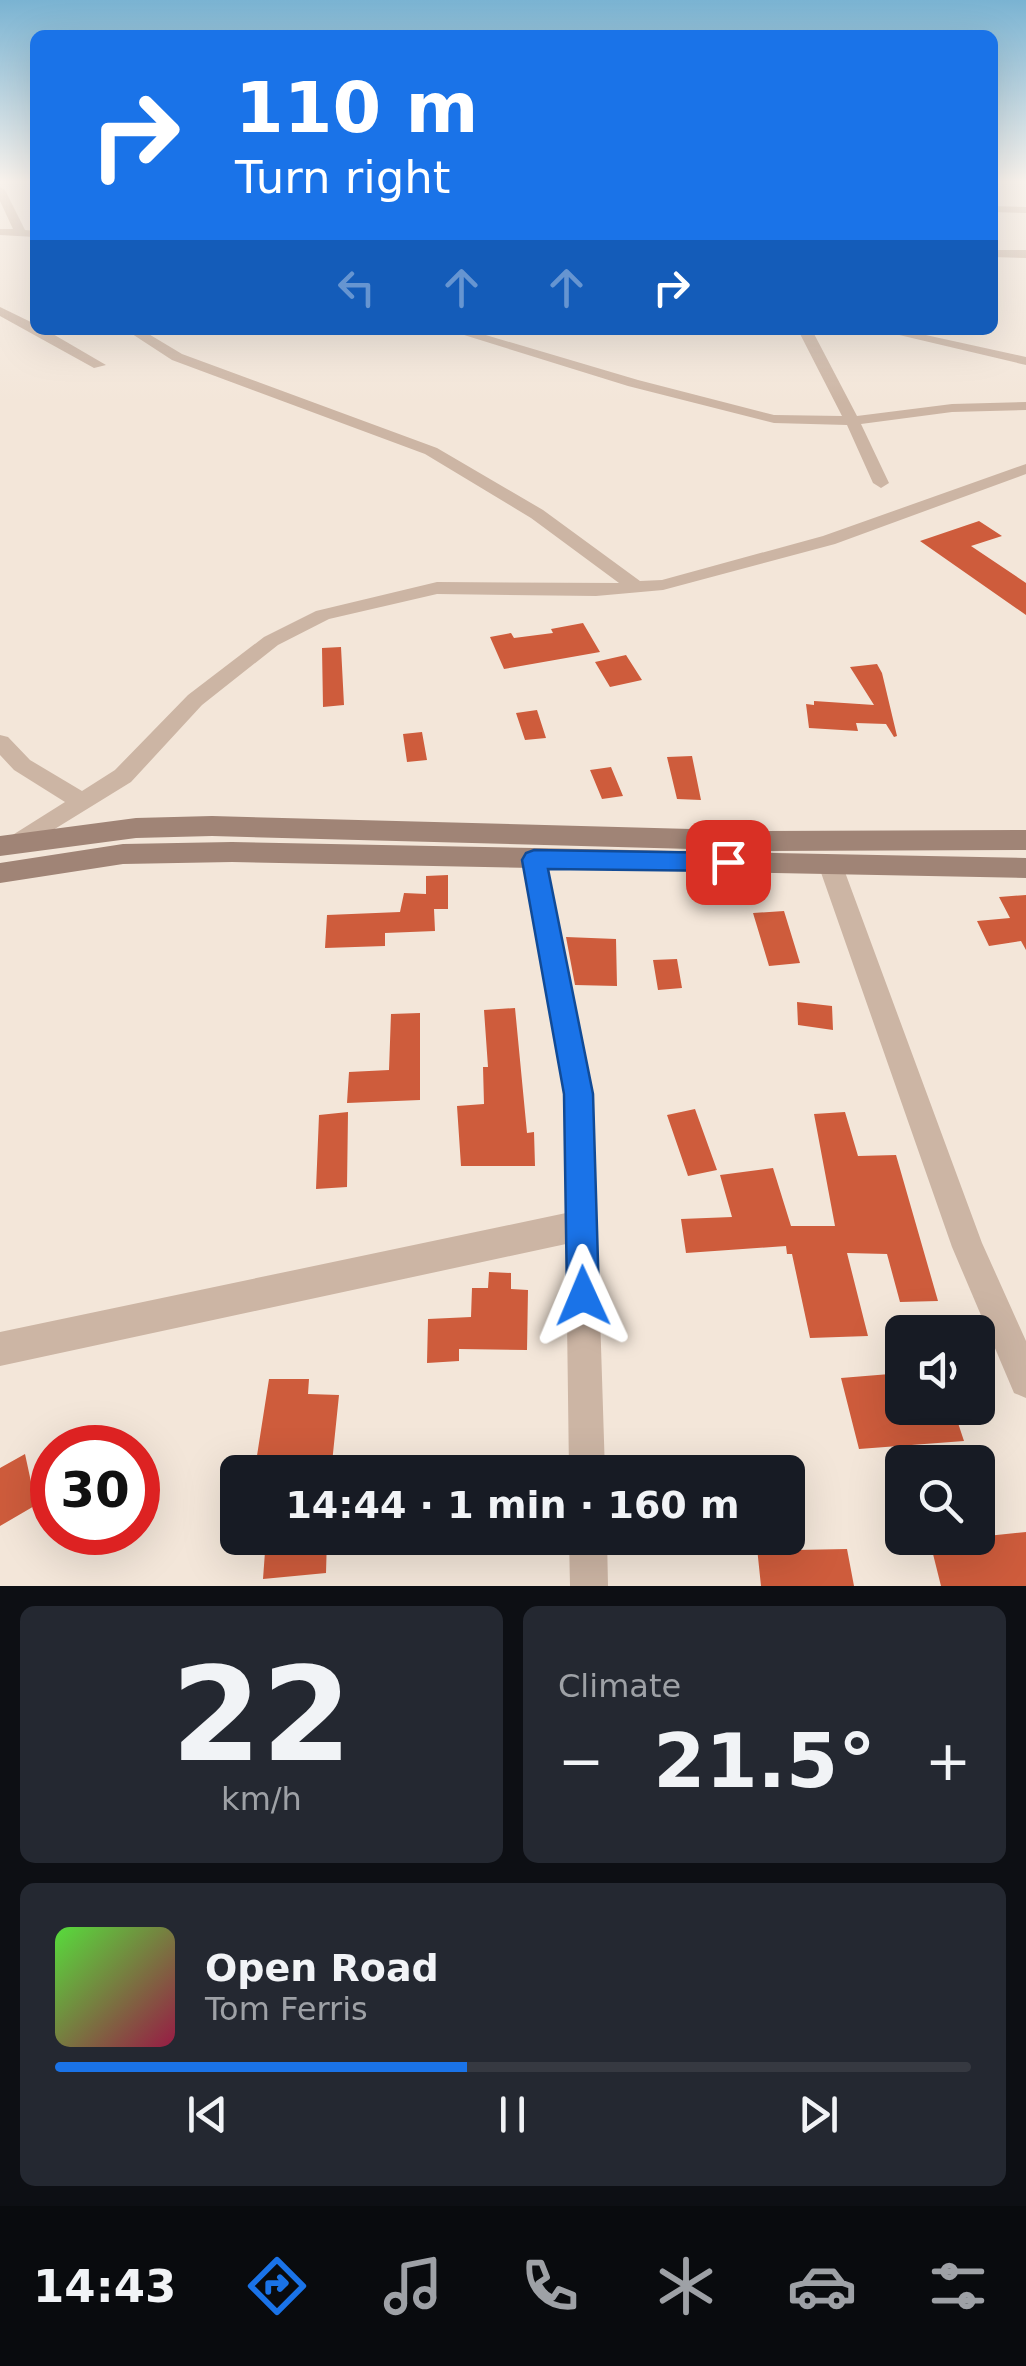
<!DOCTYPE html>
<html lang="en">
<head>
<meta charset="utf-8">
<style>
	body { margin:0; font-family:"DejaVu Sans",sans-serif; background:#242831; color:#f1f3f6; height:100vh; display:flex; flex-direction:column; font-size:38px; white-space:nowrap }
	* { box-sizing:border-box; margin:0 }
	p { font-size:32px; color:#9ea1a6 }
	.icon { flex:none; width:55px; height:55px; fill:none; stroke:currentColor; stroke-width:2; stroke-linecap:round; stroke-linejoin:round }
	.map { position:relative; height:1586px; overflow:hidden }
	.sheet { display:flex; flex-direction:column; gap:20px; padding:20px; background:#0d0f14; flex:1 }
	.sheet>* { flex:none }
	.guide { position:absolute; left:30px; top:30px; width:968px; height:305px; border-radius:15px; box-shadow:0 10px 40px #0002; background:#1a73e8; color:#fff; overflow:hidden }
	.tools { position:absolute; left:885px; top:1315px; display:grid; gap:20px }
	.tools a { display:grid; place-items:center; width:110px; height:110px; border-radius:15px; background:#171b24; box-shadow:0 10px 40px #0002; font-size:50px }
	.speed { position:absolute; left:30px; top:1425px; display:flex; gap:20px; font-size:50px; font-weight:700; text-align:center }
	.speed>* { display:grid; place-content:center; width:130px; height:130px; border-radius:50%; background:#171b24; box-shadow:0 10px 40px #0002; line-height:1 }
	.speed .limit { border:15px solid #d22; background:#fff; color:#111 }
	.pin { position:absolute; display:grid; place-items:center; width:85px; height:85px; color:#fff; margin:-42px; border-radius:20px; box-shadow:0 5px 15px #0006 }
	.me { position:absolute; width:110px; margin:-55px; rotate:359deg; stroke-linejoin:round; filter:drop-shadow(0 0 8px #0008) }
	.turn { display:flex; align-items:center; gap:35px; height:210px; padding:0 40px; font-size:45px }
	.turn .icon { width:130px; height:130px; stroke-width:2.5 }
	.turn b { display:block; font-size:70px; line-height:85px }
	.lanes { display:flex; align-items:center; height:95px; padding:0 40px; background:#0003; justify-content:center; gap:50px; direction:ltr }
	.lanes .off { opacity:.35 }
	.big { font-size:75px; font-weight:600; line-height:1.1 }
	.sheet .tile { flex:1; display:flex; flex-direction:column; justify-content:center; gap:15px; min-width:0; padding:0 35px; border-radius:15px; background:#242831 }
	.sheet .dial { align-items:center; gap:0 }
	.dial b { font-size:130px; line-height:1 }
	.song { display:flex; align-items:center; gap:30px }
	.cover { width:120px; height:120px; border-radius:15px; background:linear-gradient(135deg,hsl(110 70% 55%),hsl(340 70% 35%)) }
	.played { height:10px; border-radius:5px; background:linear-gradient(90deg,#1a73e8 45%,#363941 45%) }
	.keys { display:flex; justify-content:space-around; direction:ltr }
	.heat { display:flex; justify-content:space-between; align-items:center; font-size:55px; direction:ltr }
	.sheet .tiles { flex:1; display:grid; gap:20px; grid-template-columns:1fr 1fr }
	.tile:last-child { grid-column:span 2 }
	.trip { position:absolute; left:220px; top:1455px; width:585px; height:100px; border-radius:15px; background:#171b24; box-shadow:0 10px 40px #0002; font-weight:600; line-height:100px; text-align:center }
	.dock { display:flex; height:160px; justify-content:space-around; align-items:center; background:#090b0e; color:#9ea1a6 }
	.dock .icon { width:70px; height:70px }
	.dock .on { color:#1a73e8 }
	.dock b { font-size:45px; color:#f1f3f6 }
	.map>svg:first-child { display:block }
	.building { fill:#ce5c3c }
	.lines { fill:none; stroke-linecap:round; stroke-linejoin:round }
	.street { fill:#ccb5a4; fill-rule:evenodd }
	.secondary { fill:#a08476; fill-rule:evenodd }
	.route { fill:#1a73e8; stroke:#114b97; stroke-width:2.5 }
</style>
</head>
<body>
<div class="map">
<svg width="1026" height="1586" viewBox="0 0 1026 1586">
	<rect width="100%" height="100%" fill="#f3e6d9"/>
	<path class="building" d="M979,521L1002,536L971,546L1026,583V615L920,541Z
		M583,623L600,652L504,669L490,637L511,633L514,638L553,633L551,629Z
		M341,647L344,705L323,707L322,648Z
		M626,655L642,680L610,687L595,662Z
		M877,664L882,673L897,736L894,737L886,724L856,723L858,731L809,728L806,704L814,705V701L874,705L850,667Z
		M537,710L546,738L525,740L516,713Z
		M422,732L427,760L407,762L403,734Z
		M692,756L701,800L677,799L667,757Z
		M611,767L623,796L602,799L590,770Z
		M448,875V909H434L435,931L385,933V946L325,948L327,915L400,912L404,893L426,894V876Z
		M1026,895V950L1021,941L989,946L977,921L1010,918L999,897Z
		M784,911L800,963L769,966L753,913Z
		M566,937L616,939L617,986L575,985Z
		M677,959L682,988L658,990L653,960Z
		M797,1002L832,1006L833,1030L798,1025Z
		M515,1008L527,1133L534,1132L535,1166H461L457,1106L484,1104L483,1067H488L484,1010Z
		M420,1013V1100L347,1103L349,1072L389,1070L391,1014Z
		M695,1109L717,1170L688,1176L667,1115Z
		M348,1112L347,1187L316,1189L319,1115Z
		M845,1112L858,1156L896,1155L938,1301L900,1302L887,1254L847,1253L868,1336L810,1338L792,1254H787L786,1246L686,1253L681,1219L732,1217L720,1175L773,1168L791,1226H835L814,1114Z
		M489,1272L511,1273V1289L528,1290L527,1350L459,1349V1361L427,1363L428,1319L471,1317L472,1288H488Z
		M902,1373V1408H953L964,1441L859,1449L841,1378Z
		M269,1379H309L308,1394L339,1395L332,1463L256,1462Z
		M25,1454L36,1505L0,1526V1468Z
		M1026,1532V1586H941L930,1542Z
		M266,1538H327L326,1573L263,1579Z
		M756,1538H795L796,1550L847,1549L854,1586H761Z"/>
	<g class="lines">
		<path class="street" d="M0,187L5,190L25,230L35,231V237L0,235V229H13L0,201Z
			M992,206L1026,207V213L992,212Z
			M992,250H1026V258L992,257Z
			M0,307L35,324V330H46L106,365L94,368L0,316Z
			M126,330H142L182,354L437,448L543,510L640,581L662,580L823,536L1026,464V474L835,544L663,590L596,596L437,594L329,619L278,645L202,705L131,782L19,851L11,848L7,842L11,836L65,802L14,770L0,755V735L8,737L30,760L82,791L115,770L188,695L264,637L316,611L437,582L619,583L531,518L425,454L172,360Z
			M448,330H469L638,380L774,415L842,416L798,330H812L857,416L952,404L1026,402V410L952,412L861,424L889,483L881,488L873,483L847,425L774,423L628,386Z
			M878,330H903L1026,357V365Z
			M534,851L542,854L546,860L593,1094L605,1472H569L566,1244L0,1366V1332L566,1213L565,1094L522,860L526,854Z
			M830,855L838,858L842,864L982,1243L1026,1341V1398L1014,1393L952,1247L818,864L822,858Z
			M569,1538H607L608,1586H570Z"/>
		<path class="secondary" d="M212,816L764,831L1026,830V850L764,851L212,836L136,838L0,856V836L136,818Z
			M232,842L1026,858V878L232,862L123,864L0,883V863L123,844Z"/>
	</g>
	<linearGradient id="sky" x2="0" y2="1"><stop stop-color="#7ab3d2"/><stop offset="0.45" stop-color="#faf4ee"/><stop offset="1" stop-color="#faf4ee" stop-opacity="0"/></linearGradient>
	<rect width="1026" height="403" fill="url(#sky)"/>
	<path class="route" d="M534,850L728,853L736,856L740,862L736,869L728,871L548,869L593,1094L599,1296L595,1307L583,1312L571,1307L567,1296L564,1094L522,860L526,853Z"/>
</svg>
<div class="tools">
<a><svg class="icon" aria-label="sound" viewBox="0 0 24 24"><path d="M4 9h4l5-4v14l-5-4H4zM17 9q2 3 0 6"/></svg></a>
<a><svg class="icon" aria-label="search" viewBox="0 0 24 24"><circle cx="10" cy="10" r="6"/><path d="M15 15l6 6"/></svg></a>
</div>
<div class="speed"><div class="limit">30</div></div>
<div class="pin" style="left:728px;top:862px;background:#d93025"><svg class="icon" aria-label="arrive" viewBox="0 0 24 24"><path d="M6 21V4h12l-3 4 3 4H6"/></svg></div>
<svg class="me" style="left:583px;top:1296px" viewBox="-20 -20 40 40"><path d="M0-17L14 15 0 8-14 15z" fill="#1a73e8" stroke="#fff" stroke-width="4"/></svg>
<div class="trip">14:44 · 1 min · 160 m</div>
<div class="guide">
<div class="turn"><svg class="icon" aria-label="right" viewBox="0 0 24 24"><path d="M7 20v-9h11M14 6l5 5-5 5"/></svg><div><b>110 m</b>Turn right</div></div>
<div class="lanes"><svg class="icon off" aria-label="left" viewBox="0 0 24 24"><path d="M17 20v-9H6M10 6l-5 5 5 5"/></svg><svg class="icon off" aria-label="ahead" viewBox="0 0 24 24"><path d="M12 20V5M6 11l6-6 6 6"/></svg><svg class="icon off" aria-label="ahead" viewBox="0 0 24 24"><path d="M12 20V5M6 11l6-6 6 6"/></svg><svg class="icon" aria-label="right" viewBox="0 0 24 24"><path d="M7 20v-9h11M14 6l5 5-5 5"/></svg></div>
</div>
</div>
<section class="sheet">
<div class="tiles">
<div class="tile dial"><b>22</b><p>km/h</p></div>
<div class="tile"><p>Climate</p>
<div class="heat"><a>−</a><b class="big">21.5°</b><a>+</a></div>
</div>
<div class="tile">
<div class="song"><i class="cover"></i><div><b>Open Road</b><p>Tom Ferris</p></div></div>
<div class="played"></div>
<div class="keys"><svg class="icon" aria-label="previous" viewBox="0 0 24 24"><path d="M18 5L8 12l10 7zM5 5v14"/></svg><svg class="icon" aria-label="pause" viewBox="0 0 24 24"><path d="M8 5v14M16 5v14"/></svg><svg class="icon" aria-label="next" viewBox="0 0 24 24"><path d="M6 5l10 7-10 7zM19 5v14"/></svg></div>
</div>
</div>
</section>
<nav class="dock">
<b>14:43</b>
<svg class="icon on" aria-label="directions" viewBox="0 0 24 24"><path d="M12 3l9 9-9 9-9-9zM9 14v-3h6M13 9l2 2-2 2"/></svg>
<svg class="icon" aria-label="music" viewBox="0 0 24 24"><path d="M9 18V5l10-2v13"/><circle cx="6" cy="18" r="3"/><circle cx="16" cy="16" r="3"/></svg>
<svg class="icon" aria-label="phone" viewBox="0 0 24 24"><path d="M5 4h4l2 5-3 2q2 4 5 5l2-3 5 2v4C11 20 4 13 5 4z"/></svg>
<svg class="icon" aria-label="climate" viewBox="0 0 24 24"><path d="M12 3v18M4 7l16 10M4 17L20 7"/></svg>
<svg class="icon" aria-label="car" viewBox="0 0 24 24"><path d="M5 17H2v-5l4-1 3-4h7l3 4 3 1v5h-3M9 17h6M6 11h13"/><circle cx="7" cy="17" r="2"/><circle cx="17" cy="17" r="2"/></svg>
<svg class="icon" aria-label="filters" viewBox="0 0 24 24"><path d="M4 7h16M4 17h16"/><circle cx="9" cy="7" r="2"/><circle cx="15" cy="17" r="2"/></svg>
</nav>
</body>
</html>
